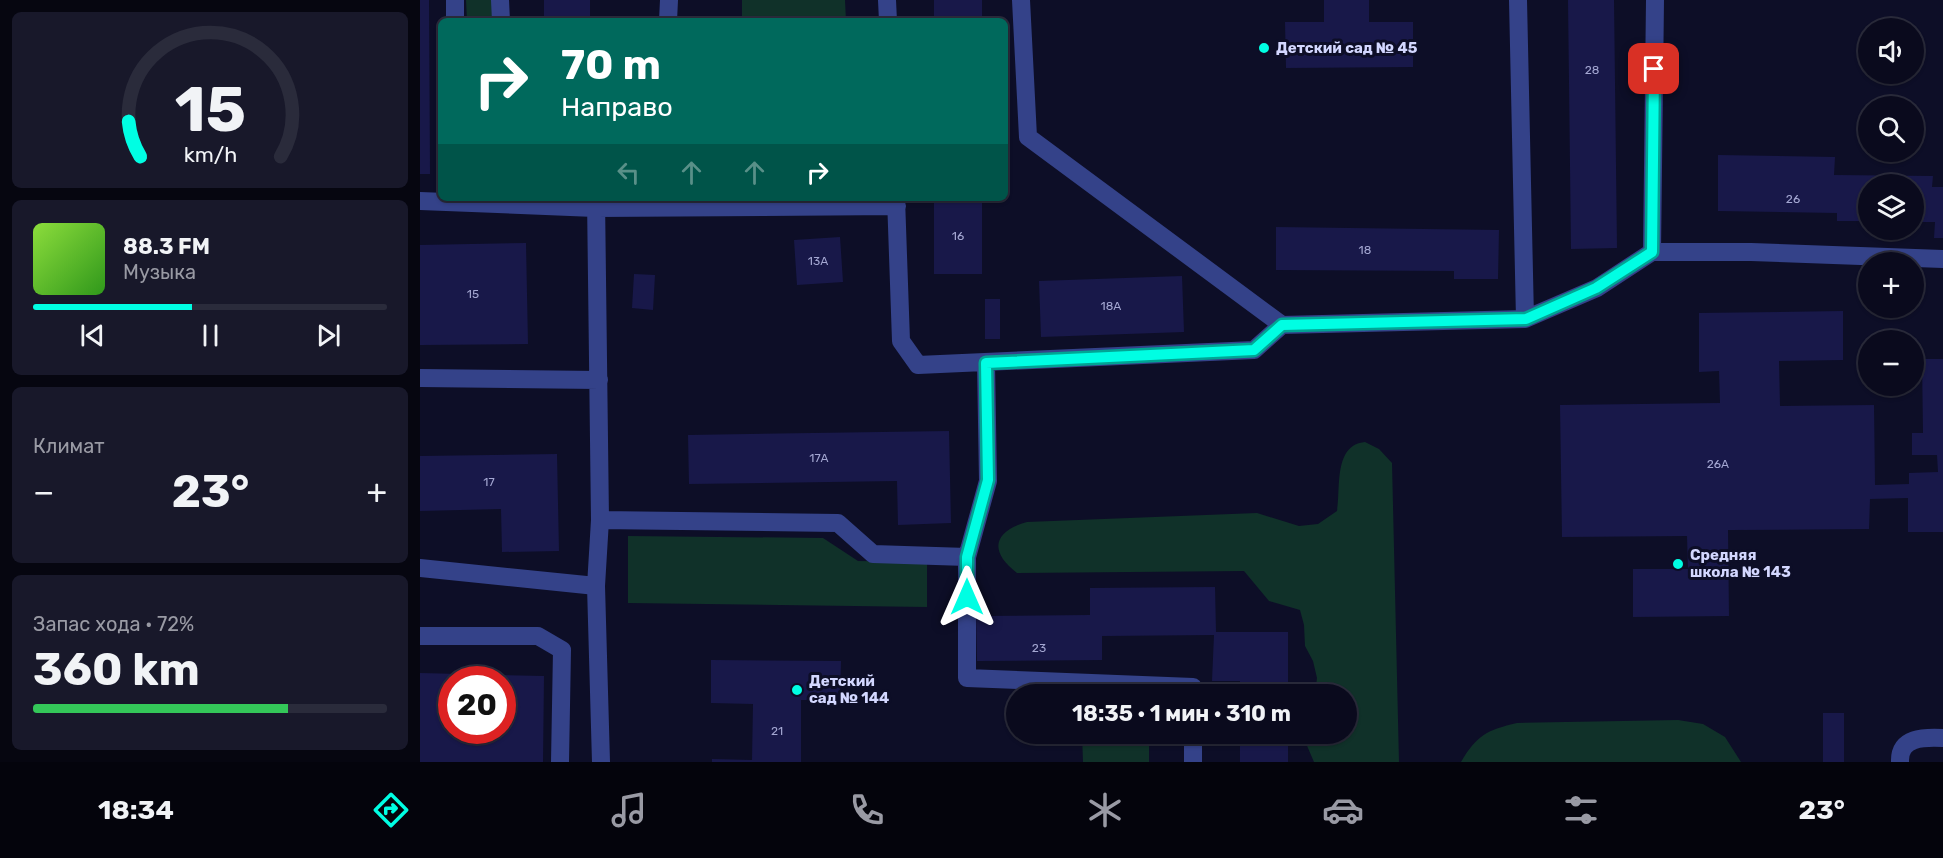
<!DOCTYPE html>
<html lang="ru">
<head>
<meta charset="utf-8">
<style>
	body { margin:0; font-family:Rubik,sans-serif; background:#18182a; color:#f1f3f6; height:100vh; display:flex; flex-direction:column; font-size:22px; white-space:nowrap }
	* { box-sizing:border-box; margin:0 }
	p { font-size:20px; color:#999aa4 }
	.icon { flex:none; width:33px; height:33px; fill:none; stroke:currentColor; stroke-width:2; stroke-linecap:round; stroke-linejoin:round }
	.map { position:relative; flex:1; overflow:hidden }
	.sheet { display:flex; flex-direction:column; gap:12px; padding:12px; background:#060610; width:420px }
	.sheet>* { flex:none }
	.banner { position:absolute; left:18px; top:18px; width:570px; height:183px; border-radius:9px; box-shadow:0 2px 4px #0004,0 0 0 2px #2a2b3b; background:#00695c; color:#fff; overflow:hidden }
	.fabs { position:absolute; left:1438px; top:18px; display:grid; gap:12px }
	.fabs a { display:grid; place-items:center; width:66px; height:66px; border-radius:50%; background:#0a0a1d; box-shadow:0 2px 4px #0004,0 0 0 2px #2a2b3b; font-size:30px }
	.speed { position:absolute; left:18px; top:666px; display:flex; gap:12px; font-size:30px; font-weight:700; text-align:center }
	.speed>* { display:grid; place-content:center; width:78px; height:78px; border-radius:50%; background:#0a0a1d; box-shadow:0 2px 4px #0004,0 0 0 2px #2a2b3b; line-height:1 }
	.speed .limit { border:9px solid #d22; background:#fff; color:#111 }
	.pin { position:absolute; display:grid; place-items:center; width:51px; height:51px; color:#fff; margin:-26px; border-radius:12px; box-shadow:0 3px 9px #0006 }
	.me { position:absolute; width:66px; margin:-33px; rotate:0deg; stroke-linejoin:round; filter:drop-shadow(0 0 4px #0008) }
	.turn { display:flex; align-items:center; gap:21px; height:126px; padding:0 24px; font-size:27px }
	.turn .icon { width:78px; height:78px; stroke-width:2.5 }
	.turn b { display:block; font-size:42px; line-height:51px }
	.lanes { display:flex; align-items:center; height:57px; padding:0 24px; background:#0003; justify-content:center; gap:30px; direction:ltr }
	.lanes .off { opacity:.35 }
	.big { font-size:45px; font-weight:700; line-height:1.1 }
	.sheet .card { flex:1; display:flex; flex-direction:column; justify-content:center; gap:9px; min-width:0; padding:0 21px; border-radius:9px; background:#18182a }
	.sheet .dial { align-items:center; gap:0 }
	.dial svg { height:156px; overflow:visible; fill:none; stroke:#2a2b3b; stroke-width:7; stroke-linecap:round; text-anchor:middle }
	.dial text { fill:#f1f3f6; stroke:none }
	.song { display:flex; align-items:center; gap:18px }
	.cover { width:72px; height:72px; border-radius:9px; background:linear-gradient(135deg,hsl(90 70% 55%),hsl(110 70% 35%)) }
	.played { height:6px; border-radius:3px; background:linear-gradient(90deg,#00fee3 45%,#2a2b3b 45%) }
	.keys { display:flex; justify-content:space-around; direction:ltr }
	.heat { display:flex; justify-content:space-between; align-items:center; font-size:33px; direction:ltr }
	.charge { height:9px; border-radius:4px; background:linear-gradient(90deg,#34c759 72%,#2a2b3b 0) }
	.trip { position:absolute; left:586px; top:684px; width:351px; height:60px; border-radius:30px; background:#0a0a1d; box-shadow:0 2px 4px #0004,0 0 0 2px #2a2b3b; font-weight:700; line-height:60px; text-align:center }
	.tabs { display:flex; height:96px; justify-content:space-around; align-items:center; background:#04040c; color:#999aa4 }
	.tabs .icon { width:42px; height:42px }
	.tabs .on { color:#00fee3 }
	.tabs b { font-size:27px; color:#f1f3f6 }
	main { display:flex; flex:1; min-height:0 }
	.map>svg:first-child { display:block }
	.green { fill:#103129 }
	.building { fill:#181849; fill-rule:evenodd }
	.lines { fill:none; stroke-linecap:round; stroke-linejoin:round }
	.minor { stroke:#344289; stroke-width:18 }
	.route-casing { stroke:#00a594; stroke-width:15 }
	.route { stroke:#00fee3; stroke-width:10 }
	.poi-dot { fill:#00fee3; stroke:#0d0e27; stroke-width:2 }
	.labels { text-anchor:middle; stroke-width:6; stroke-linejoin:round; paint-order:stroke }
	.number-label { font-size:12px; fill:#a4a7d2 }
	.poi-label { font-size:15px; font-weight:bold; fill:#d3d7ff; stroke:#0d0e27; text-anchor:start }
</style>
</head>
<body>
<main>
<section class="sheet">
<div class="card dial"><svg viewBox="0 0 100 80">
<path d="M14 69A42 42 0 1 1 86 69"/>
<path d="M14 69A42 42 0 0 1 8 51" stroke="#00fee3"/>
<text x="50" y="56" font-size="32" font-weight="700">15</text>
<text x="50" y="72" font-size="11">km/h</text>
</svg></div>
<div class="card">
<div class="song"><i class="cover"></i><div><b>88.3 FM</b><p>Музыка</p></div></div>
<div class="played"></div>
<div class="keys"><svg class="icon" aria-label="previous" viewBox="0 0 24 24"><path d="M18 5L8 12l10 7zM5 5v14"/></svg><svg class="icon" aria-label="pause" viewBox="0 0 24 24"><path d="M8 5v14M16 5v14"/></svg><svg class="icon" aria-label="next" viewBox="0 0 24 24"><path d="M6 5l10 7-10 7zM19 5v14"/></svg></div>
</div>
<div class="card"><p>Климат</p>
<div class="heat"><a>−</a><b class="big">23°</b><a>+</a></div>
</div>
<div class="card"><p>Запас хода · 72%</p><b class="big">360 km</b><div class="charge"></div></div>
</section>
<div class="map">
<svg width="1523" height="762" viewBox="0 0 1523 762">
	<rect width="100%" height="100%" fill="#0d0e27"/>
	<path class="green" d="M46,0H73L74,21H47Z
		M322,0H425L426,21H322Z
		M945,442L959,449L972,463L979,762H894L885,741V734H927V694H895L897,678L893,661L885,646L884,625L880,610L849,601L824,571L597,573C568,551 574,531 607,522L837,513L879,526L898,524L917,511C921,489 913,445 945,442Z
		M208,536L403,538L438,561L507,562V607L208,603Z
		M1258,720L1283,724L1305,737L1321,762H1041C1057,735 1067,730 1097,723Z
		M662,734H729V762H663Z"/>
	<path class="building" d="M0,0H9L10,174H0Z
		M124,0H170V21H124Z
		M514,0H562V21H514Z
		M904,0H949V22H993V67L866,68L865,22H904Z
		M1148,0H1194L1197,248L1151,249Z
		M1298,155L1415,157L1414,175L1513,176L1512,187H1523V238H1514L1515,222H1494V184H1449V221H1417V213L1298,211Z
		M514,198H562V274H514Z
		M856,227L1079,230L1078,279H1034V271L856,270Z
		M420,237L423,282L377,285L374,240Z
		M106,243L108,344L0,345V245Z
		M214,274L235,275L233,310L212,308Z
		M762,276L764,332L621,337L619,281Z
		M565,299H580V339H565Z
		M1423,311V360L1359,361L1360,406L1454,405L1455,485L1489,484V473L1518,472L1517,455H1492V433H1503L1502,359H1523V532H1488V498L1450,499L1449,529L1308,530L1309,616L1213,617V569H1268L1267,536L1142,537L1140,405L1300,403L1299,371L1279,372V313Z
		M529,431L531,523L478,525L477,481L269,484L268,435Z
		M137,454L139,551L82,552L81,509L0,511V456Z
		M795,587L796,632H868V694H820V681H792L794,635L682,636V660L557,661L556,616L670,615V588Z
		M291,660L421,661L420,700H381V762H292V759L332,760L333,704L291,703Z
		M0,673L124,676L123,762H0ZM32,680H82V730H32Z
		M1403,713H1424V762H1403Z
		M820,734H868V762H820Z"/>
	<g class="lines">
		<path class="minor" d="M80,0L81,21
			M467,0L468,21
			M601,0L608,137L862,325L1105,319L1177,288L1232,252L1235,0
			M1098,0L1105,319
			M35,21V0
			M248,21L249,0
			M176,198L180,520L176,586L181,762
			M476,198L481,341L498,365L834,350L862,325
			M0,201L175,208L477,206
			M1232,252H1331L1523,259
			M566,363L568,481L547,557V678L773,687V694
			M0,378L179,380
			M180,520L418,523L453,554L547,557
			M0,568L176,586
			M0,636H118L142,650L140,762
			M773,762V734
			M1480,762C1479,737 1504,737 1523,738"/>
	</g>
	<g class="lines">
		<defs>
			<path id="route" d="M547,597V557L568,480L566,363L834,350L862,325L1106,319L1176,288L1232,252L1234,69"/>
		</defs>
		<use href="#route" class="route-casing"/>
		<use href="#route" class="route"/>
	</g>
	<g class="poi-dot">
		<circle cx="844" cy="48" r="6"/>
		<circle cx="1258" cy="564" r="6"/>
		<circle cx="377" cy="690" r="6"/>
	</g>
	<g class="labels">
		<g class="number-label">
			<text x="1172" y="74">28</text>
			<text x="1373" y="203">26</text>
			<text x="538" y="240">16</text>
			<text x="945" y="254">18</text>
			<text x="398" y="265">13А</text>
			<text x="53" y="298">15</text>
			<text x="691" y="310">18А</text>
			<text x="399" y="462">17А</text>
			<text x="1298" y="468">26А</text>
			<text x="69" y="486">17</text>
			<text x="619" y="652">23</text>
			<text x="357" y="735">21</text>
		</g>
		<g class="poi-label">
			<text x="856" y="53">Детский сад № 45</text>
			<text x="1270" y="560">Средняя<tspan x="1270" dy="17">школа № 143</tspan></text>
			<text x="389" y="686">Детский<tspan x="389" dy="17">сад № 144</tspan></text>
		</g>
	</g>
</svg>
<div class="fabs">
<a><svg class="icon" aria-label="sound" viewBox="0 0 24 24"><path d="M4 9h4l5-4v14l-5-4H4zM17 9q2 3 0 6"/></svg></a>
<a><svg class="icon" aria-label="search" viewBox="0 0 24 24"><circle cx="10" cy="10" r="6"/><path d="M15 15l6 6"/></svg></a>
<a><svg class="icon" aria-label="layers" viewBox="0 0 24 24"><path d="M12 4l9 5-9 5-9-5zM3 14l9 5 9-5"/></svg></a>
<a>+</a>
<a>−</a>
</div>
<div class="speed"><div class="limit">20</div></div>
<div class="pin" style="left:1234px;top:69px;background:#d93025"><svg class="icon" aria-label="arrive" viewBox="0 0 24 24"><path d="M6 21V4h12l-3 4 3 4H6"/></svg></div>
<svg class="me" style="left:547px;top:597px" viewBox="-20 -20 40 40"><path d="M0-17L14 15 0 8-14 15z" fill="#00fee3" stroke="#fff" stroke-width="4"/></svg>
<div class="trip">18:35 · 1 мин · 310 m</div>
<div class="banner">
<div class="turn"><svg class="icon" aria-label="right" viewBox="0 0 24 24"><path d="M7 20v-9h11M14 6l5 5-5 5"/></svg><div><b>70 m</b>Направо</div></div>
<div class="lanes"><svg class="icon off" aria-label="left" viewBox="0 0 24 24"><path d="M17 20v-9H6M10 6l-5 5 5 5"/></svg><svg class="icon off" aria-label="ahead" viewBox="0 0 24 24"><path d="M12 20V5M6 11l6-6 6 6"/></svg><svg class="icon off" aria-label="ahead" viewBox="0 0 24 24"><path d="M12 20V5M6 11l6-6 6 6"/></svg><svg class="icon" aria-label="right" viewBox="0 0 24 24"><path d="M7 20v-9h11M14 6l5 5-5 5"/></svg></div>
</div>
</div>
</main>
<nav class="tabs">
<b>18:34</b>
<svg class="icon on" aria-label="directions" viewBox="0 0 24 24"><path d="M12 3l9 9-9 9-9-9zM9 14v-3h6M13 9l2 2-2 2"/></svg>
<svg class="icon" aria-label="music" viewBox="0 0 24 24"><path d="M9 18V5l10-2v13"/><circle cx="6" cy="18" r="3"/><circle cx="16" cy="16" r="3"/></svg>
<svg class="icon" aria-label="phone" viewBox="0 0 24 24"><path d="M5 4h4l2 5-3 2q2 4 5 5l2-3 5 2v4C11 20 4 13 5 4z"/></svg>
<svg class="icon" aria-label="climate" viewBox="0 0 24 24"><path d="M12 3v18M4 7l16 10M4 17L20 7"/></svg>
<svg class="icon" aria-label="car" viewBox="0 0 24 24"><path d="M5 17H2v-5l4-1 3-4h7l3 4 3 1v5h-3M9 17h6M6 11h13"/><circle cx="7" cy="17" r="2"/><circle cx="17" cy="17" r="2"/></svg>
<svg class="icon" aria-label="filters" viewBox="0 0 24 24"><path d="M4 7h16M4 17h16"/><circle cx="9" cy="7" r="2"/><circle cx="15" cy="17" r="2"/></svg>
<b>23°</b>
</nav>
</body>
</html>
